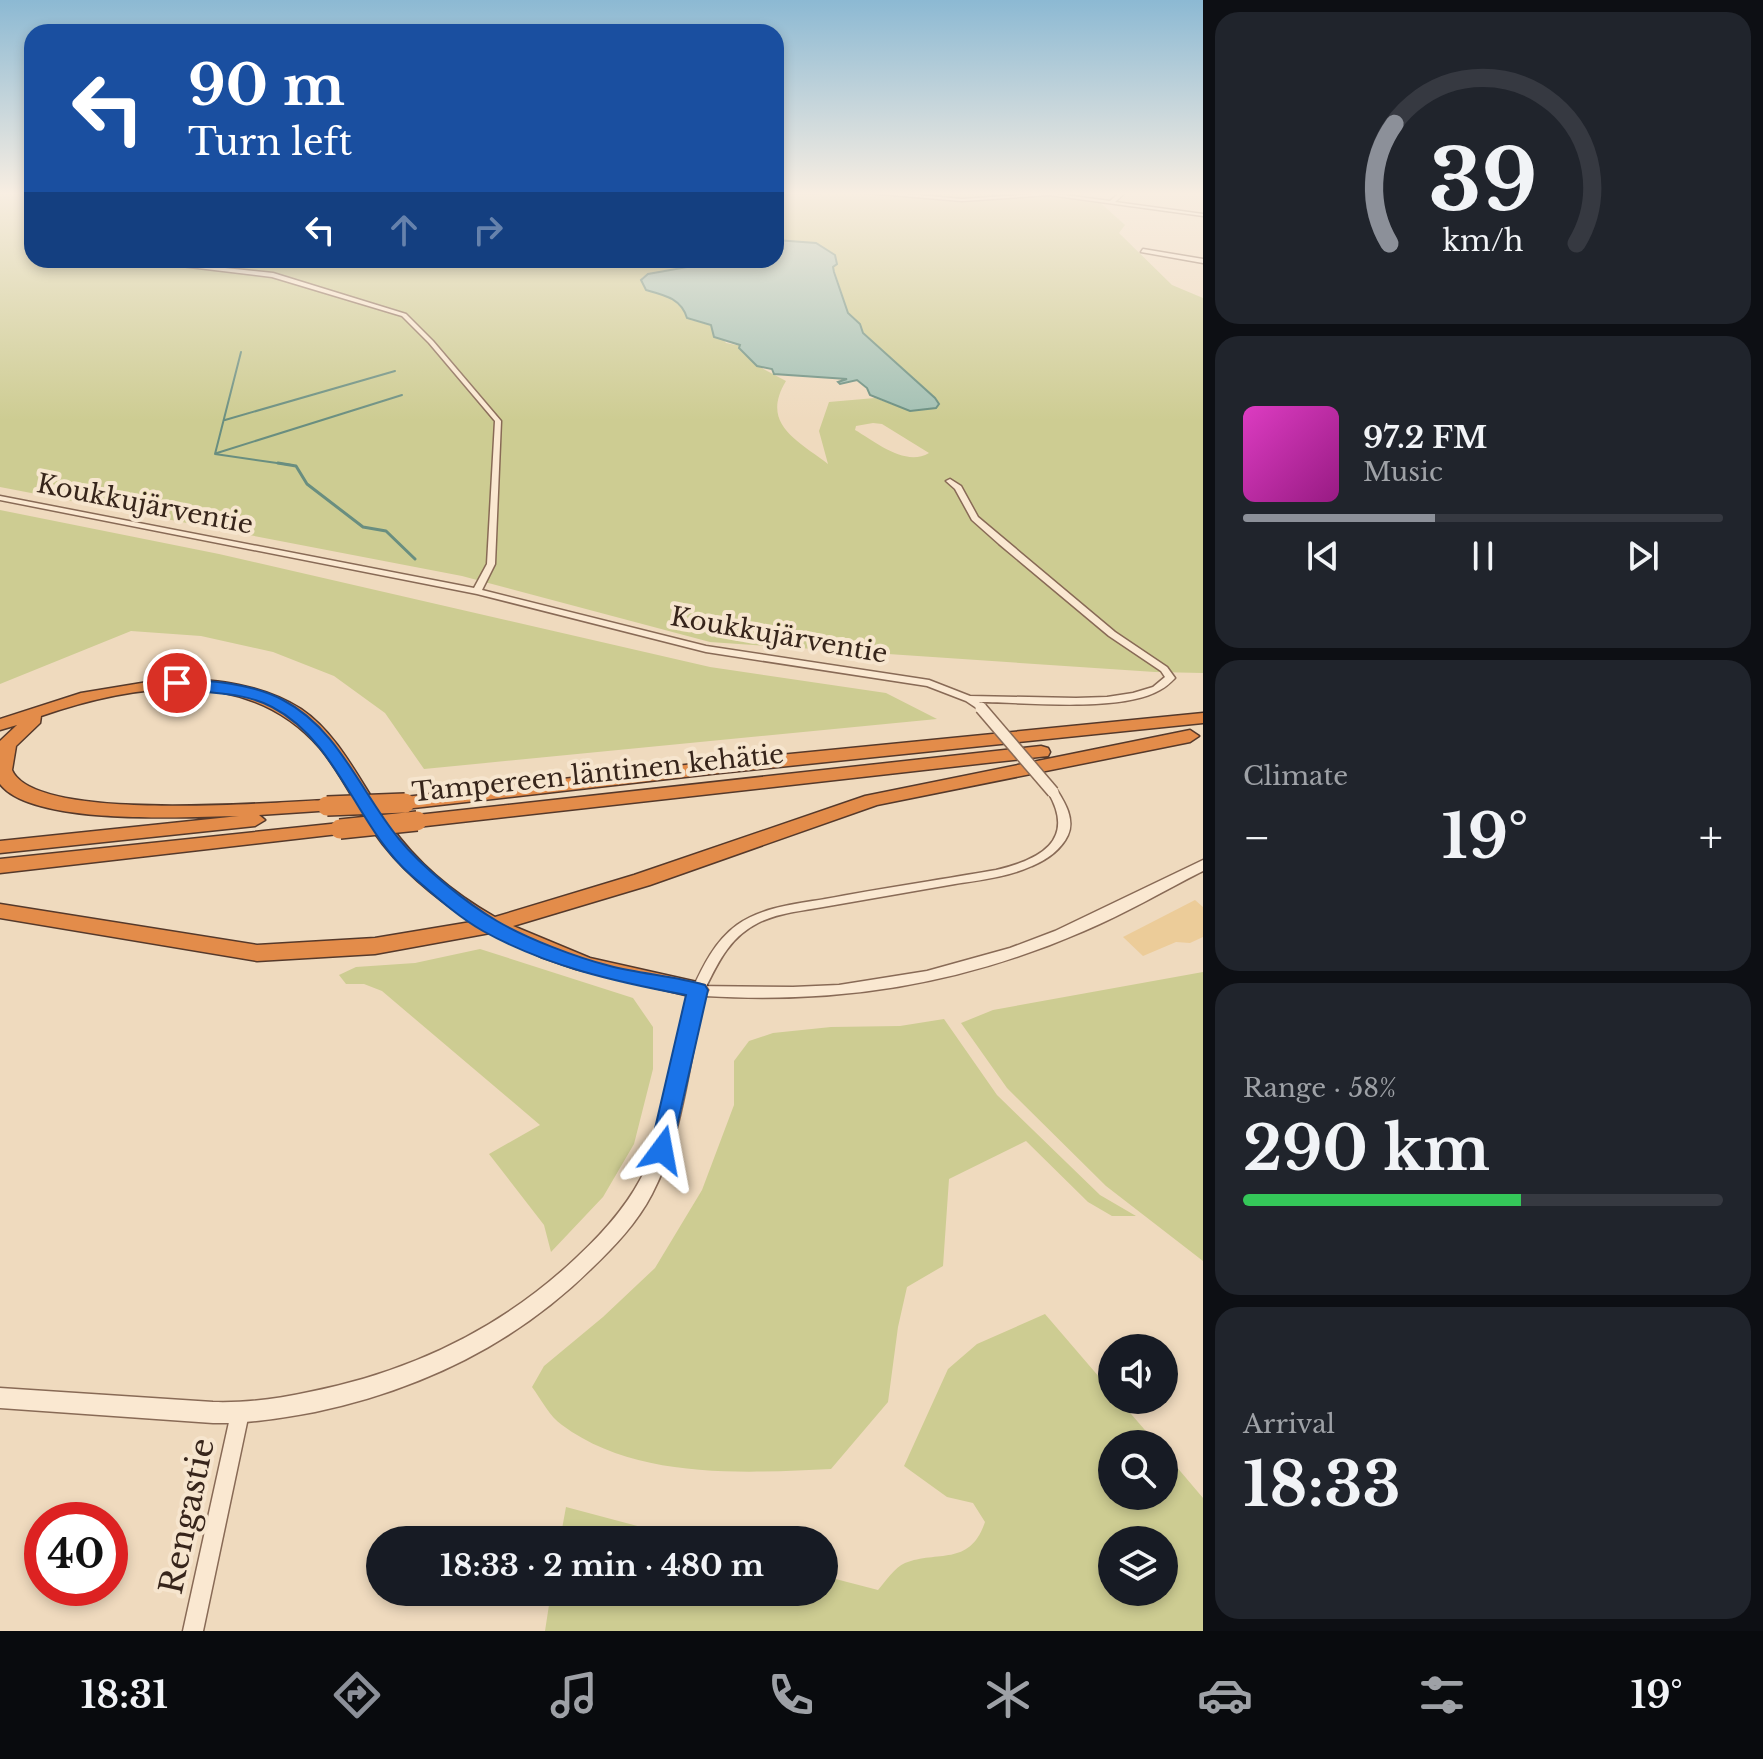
<!DOCTYPE html>
<html lang="en">
<head>
<meta charset="utf-8">
<style>
	body { margin:0; font-family:"Libre Baskerville",serif; background:#20242c; color:#f1f3f6; height:100vh; display:flex; flex-direction:column; font-size:30px; white-space:nowrap }
	* { box-sizing:border-box; margin:0 }
	p { font-size:26px; color:#9ea1a6 }
	.icon { flex:none; width:44px; height:44px; fill:none; stroke:currentColor; stroke-width:2; stroke-linecap:round; stroke-linejoin:round }
	.map { position:relative; flex:1; overflow:hidden }
	.side { display:flex; flex-direction:column; gap:12px; padding:12px; background:#0d0f14; width:560px }
	.side>* { flex:none }
	.hud { position:absolute; left:24px; top:24px; width:760px; height:244px; border-radius:24px; box-shadow:0 4px 12px #0003; background:#1a4fa0; color:#fff; overflow:hidden }
	.fabs { position:absolute; left:1098px; top:1334px; display:grid; gap:16px }
	.fabs a { display:grid; place-items:center; width:80px; height:80px; border-radius:50%; background:#171b24; box-shadow:0 4px 12px #0003; font-size:40px }
	.speed { position:absolute; left:24px; top:1502px; display:flex; gap:16px; font-size:40px; font-weight:700; text-align:center }
	.speed>* { display:grid; place-content:center; width:104px; height:104px; border-radius:50%; background:#171b24; box-shadow:0 4px 12px #0003; line-height:1 }
	.speed .limit { border:12px solid #d22; background:#fff; color:#111 }
	.pin { position:absolute; display:grid; place-items:center; width:68px; height:68px; color:#fff; margin:-34px; border:4px solid #fff; border-radius:50%; box-shadow:0 2px 8px #0007 }
	.me { position:absolute; width:88px; margin:-44px; rotate:13deg; stroke-linejoin:round; filter:drop-shadow(0 0 6px #0008) }
	.turn { display:flex; align-items:center; gap:28px; height:168px; padding:0 32px; font-size:36px }
	.turn .icon { width:104px; height:104px; stroke-width:2.5 }
	.turn b { display:block; font-size:56px; line-height:68px }
	.lanes { display:flex; align-items:center; height:76px; padding:0 32px; background:#0003; justify-content:center; gap:40px; direction:ltr }
	.lanes .off { opacity:.35 }
	.big { font-size:60px; font-weight:700; line-height:1.1 }
	.side .widget { flex:1; display:flex; flex-direction:column; justify-content:center; gap:12px; min-width:0; padding:0 28px; border-radius:24px; background:#20242c }
	.side .dial { align-items:center; gap:0 }
	.dial svg { height:208px; overflow:visible; fill:none; stroke:#363941; stroke-width:7; stroke-linecap:round; text-anchor:middle }
	.dial text { fill:#f1f3f6; stroke:none }
	.song { display:flex; align-items:center; gap:24px }
	.cover { width:96px; height:96px; border-radius:12px; background:linear-gradient(135deg,hsl(310 70% 55%),hsl(310 70% 35%)) }
	.played { height:8px; border-radius:4px; background:linear-gradient(90deg,#8c9099 40%,#363941 40%) }
	.keys { display:flex; justify-content:space-around; direction:ltr }
	.heat { display:flex; justify-content:space-between; align-items:center; font-size:44px; direction:ltr }
	.charge { height:12px; border-radius:6px; background:linear-gradient(90deg,#34c759 58%,#363941 0) }
	.trip { position:absolute; left:366px; top:1526px; width:472px; height:80px; border-radius:40px; background:#171b24; box-shadow:0 4px 12px #0003; font-weight:700; line-height:80px; text-align:center }
	.dock { display:flex; height:128px; justify-content:space-around; align-items:center; background:#090b0e; color:#9ea1a6 }
	.dock .icon { width:56px; height:56px }
	.dock .selected { color:#8c9099 }
	.dock b { font-size:36px; color:#f1f3f6 }
	main { display:flex; flex:1; min-height:0 }
	.map>svg:first-child { display:block }
	.green { fill:#cdcc92; fill-rule:evenodd }
	.sand { fill:#eccc99 }
	.water { fill:#a2c0b3; stroke:#698e80; stroke-width:2 }
	.lines { fill:none; stroke-linecap:round; stroke-linejoin:round }
	.stream-far1 { stroke:#698e80; stroke-width:2 }
	.stream { stroke:#698e80; stroke-width:3 }
	.minor-casing { stroke:#886a56; stroke-width:3 }
	.tertiary-casing { stroke:#886a56; stroke-width:3 }
	.motorway-casing { stroke:#55392b; stroke-width:3 }
	.minor { fill:#fae8d1; fill-rule:evenodd }
	.tertiary { fill:#fae8d1; fill-rule:evenodd }
	.motorway { fill:#e38c4a; fill-rule:evenodd }
	.minor-bridge-casing { stroke:#886a56; stroke-width:14; stroke-linecap:butt }
	.motorway-bridge-casing { stroke:#55392b; stroke-width:22; stroke-linecap:butt }
	.minor-bridge { stroke:#fae8d1; stroke-width:11 }
	.motorway-bridge { stroke:#e38c4a; stroke-width:19 }
	.route { fill:#1a73e8; stroke:#114b97; stroke-width:2 }
	.labels { text-anchor:middle; stroke-width:8; stroke-linejoin:round; paint-order:stroke }
	.street-label { font-size:26px; fill:#37251b; stroke:#f6e5ce }
	.near-street-label { font-size:32px; fill:#37251b; stroke:#f6e5ce }
</style>
</head>
<body>
<main>
<div class="map">
<svg width="1203" height="1631" viewBox="0 0 1203 1631">
	<rect width="100%" height="100%" fill="#efdabe"/>
	<path class="green" d="M0,192H32V260H699L700,262L642,277L646,290C670,297 677,299 691,320L711,325L726,343L741,346L756,365L786,381C760,424 797,440 828,464L819,431L829,402L875,398L910,411L935,398L863,333L860,324L848,313L833,266L816,243L776,240V195L1057,192L1095,198L1125,225L1119,233L1172,285L1203,298V673L1155,672L710,642L462,576L0,487ZM873,423L882,424L929,453C905,467 876,442 855,430L856,426Z
		M0,510L219,554L710,667L886,693L937,719L424,769L385,713L334,676L273,652L201,636L131,631L0,684Z
		M480,949L633,998L653,1027V1069L634,1144L603,1197L551,1252L544,1225L489,1154L540,1125L382,991L364,984H346L339,975L356,967L415,963Z
		M1203,972V1261L1106,1186L1007,1088L961,1023L993,1010Z
		M944,1019L997,1095L1100,1195L1136,1216H1112L1088,1202L1026,1141L949,1179L943,1266L907,1287L898,1327L888,1402L831,1469C745,1473 636,1480 562,1425C550,1417 541,1399 532,1387L544,1366L603,1317L655,1268L702,1190L734,1105V1061L749,1041L773,1033L831,1027L900,1026Z
		M1045,1314L1112,1392V1400H1119L1157,1444H1112V1496H1164V1452L1203,1498V1631H545L551,1592H824V1576L878,1590C885,1582 895,1567 905,1563C938,1550 970,1567 985,1522L973,1503L947,1497L904,1466L948,1369L977,1344ZM1112,1540H1164V1592H1112Z
		M566,1507L690,1540H560Z"/>
	<path class="sand" d="M1195,900L1203,907V937L1190,943L1176,942L1143,956L1123,937Z"/>
	<path class="water" d="M776,240L816,243L835,255L837,264L833,267L834,272L848,313L860,324L863,333L935,398L939,404L936,408L910,411L870,395L867,388L857,380L840,384L838,382L847,379L774,374L772,369L757,366L739,348L740,345L714,337L711,325L687,318C681,298 664,295 646,290L641,280L648,274L699,265L700,260H776Z"/>
	<g class="lines">
		<path class="stream-far1" d="M225,420L395,371
			M217,453L402,395
			M215,454L291,465
			M215,454L241,352"/>
		<path class="stream" d="M278,463L296,466L307,484L363,527L386,531L415,559"/>
		<defs>
			<path id="minor" d="M776,192H840L776,194Z
				M856,192H882L962,199L1049,193L1110,201L1121,192H1126L1115,202L1203,214V216L1049,195L962,201Z
				M1143,249L1203,259V263L1141,252Z
				M131,260H149L273,273L406,314L433,341L501,421L495,564L482,590L706,646L929,680L970,696L1076,698L1107,697L1133,693L1153,687L1165,677L1161,671L1109,636L999,544L972,520L955,489L946,481L950,479L961,486L978,517L1115,632L1167,667L1175,678C1171,682 1166,687 1160,690C1121,713 1025,702 979,702L986,708L981,711L966,701L927,686L706,652L477,594L0,500V496L474,588L487,564L495,421L429,343L402,316L272,277Z
				M1053,789L1057,790C1065,803 1075,819 1068,835C1061,850 1046,860 1032,866C1008,877 981,880 955,884C911,892 867,899 823,907C802,911 777,913 758,923C728,938 717,965 703,993H693L692,990C703,966 715,941 737,925C762,907 796,904 825,899C882,888 939,880 996,870C1039,860 1077,841 1048,792Z
				M240,1405L246,1407L249,1413L203,1631H183L231,1413L234,1407Z"/>
			<path id="tertiary" d="M1203,860V871C1163,891 1125,914 1084,931C960,985 839,1004 705,996C688,1063 684,1133 652,1194C637,1223 614,1247 591,1269C515,1344 419,1390 315,1412C282,1418 247,1424 213,1423L0,1408V1388L213,1402C245,1403 278,1399 309,1392C410,1372 501,1329 576,1258C604,1232 630,1203 646,1168C663,1129 669,1086 677,1044C681,1025 683,1003 692,986L793,987L839,985L927,971L1010,948L1055,931Z"/>
			<path id="motorway" d="M172,678C217,680 262,684 301,709C341,736 362,787 390,825C417,863 454,894 495,917L634,875L865,796L1190,730L1199,736L1190,742L877,805L650,885L513,926L590,958L706,984L710,990L706,996L698,998L576,969L541,957L490,933L375,954L257,961L0,918V904L257,945L375,938L471,922C433,896 399,869 373,831C355,804 341,773 320,748C248,665 134,684 41,716L40,723L16,746L12,770C35,823 272,802 327,800L337,806L334,810L259,815L265,820L255,826L0,853V841L239,816C187,817 32,826 0,784V741L17,725L0,730V719L81,693Z
				M1203,713V723L720,773L405,809L395,803L405,797L720,761Z
				M1041,746L1048,748L1050,752L1048,756L417,827L407,821L417,815Z
				M340,823L347,825L350,829L347,833L0,873V859Z"/>
		</defs>
		<use href="#minor" class="minor-casing"/>
		<use href="#tertiary" class="tertiary-casing"/>
		<use href="#motorway" class="motorway-casing"/>
		<use href="#minor" class="minor"/>
		<use href="#tertiary" class="tertiary"/>
		<use href="#motorway" class="motorway"/>
		<defs>
			<path id="minor-bridge" d="M981,708L1053,792"/>
			<path id="motorway-bridge" d="M327,806L405,803
				M340,829L417,821"/>
		</defs>
		<use href="#minor-bridge" class="minor-bridge-casing"/>
		<use href="#motorway-bridge" class="motorway-bridge-casing"/>
		<use href="#minor-bridge" class="minor-bridge"/>
		<use href="#motorway-bridge" class="motorway-bridge"/>
	</g>
	<linearGradient id="sky" x2="0" y2="1"><stop stop-color="#8cb9d3"/><stop offset="0.46" stop-color="#f8eee2"/><stop offset="1" stop-color="#f8eee2" stop-opacity="0"/></linearGradient>
	<rect width="1203" height="421" fill="url(#sky)"/>
	<path class="route" d="M177,679C212,681 251,683 283,700C339,729 361,793 399,839C421,866 466,903 497,921C528,939 575,957 610,966C641,974 674,976 705,985L708,990L670,1157L662,1160L653,1157L650,1150L686,995C616,982 546,966 483,931C458,917 433,894 411,875C356,827 339,742 272,707C240,690 205,695 171,687L169,683Z"/>
	<g class="labels">
		<g class="street-label">
			<text transform="translate(145 504) rotate(11)" y="9">Koukkujärventie</text>
			<text transform="translate(779 635) rotate(10)" y="9">Koukkujärventie</text>
			<text transform="translate(598 773) rotate(-6)" y="9">Tampereen läntinen kehätie</text>
		</g>
		<g class="near-street-label">
			<text transform="translate(187 1516) rotate(-78)" y="11">Rengastie</text>
		</g>
	</g>
</svg>
<div class="fabs">
<a><svg class="icon" aria-label="sound" viewBox="0 0 24 24"><path d="M4 9h4l5-4v14l-5-4H4zM17 9q2 3 0 6"/></svg></a>
<a><svg class="icon" aria-label="search" viewBox="0 0 24 24"><circle cx="10" cy="10" r="6"/><path d="M15 15l6 6"/></svg></a>
<a><svg class="icon" aria-label="layers" viewBox="0 0 24 24"><path d="M12 4l9 5-9 5-9-5zM3 14l9 5 9-5"/></svg></a>
</div>
<div class="speed"><div class="limit">40</div></div>
<div class="pin" style="left:177px;top:683px;background:#d93025"><svg class="icon" aria-label="arrive" viewBox="0 0 24 24"><path d="M6 21V4h12l-3 4 3 4H6"/></svg></div>
<svg class="me" style="left:662px;top:1150px" viewBox="-20 -20 40 40"><path d="M0-17L14 15 0 8-14 15z" fill="#1a73e8" stroke="#fff" stroke-width="4"/></svg>
<div class="trip">18:33 · 2 min · 480 m</div>
<div class="hud">
<div class="turn"><svg class="icon" aria-label="left" viewBox="0 0 24 24"><path d="M17 20v-9H6M10 6l-5 5 5 5"/></svg><div><b>90 m</b>Turn left</div></div>
<div class="lanes"><svg class="icon" aria-label="left" viewBox="0 0 24 24"><path d="M17 20v-9H6M10 6l-5 5 5 5"/></svg><svg class="icon off" aria-label="ahead" viewBox="0 0 24 24"><path d="M12 20V5M6 11l6-6 6 6"/></svg><svg class="icon off" aria-label="right" viewBox="0 0 24 24"><path d="M7 20v-9h11M14 6l5 5-5 5"/></svg></div>
</div>
</div>
<section class="side">
<div class="widget dial"><svg viewBox="0 0 100 80">
<path d="M14 69A42 42 0 1 1 86 69"/>
<path d="M14 69A42 42 0 0 1 16 23" stroke="#8c9099"/>
<text x="50" y="56" font-size="32" font-weight="700">39</text>
<text x="50" y="72" font-size="11">km/h</text>
</svg></div>
<div class="widget">
<div class="song"><i class="cover"></i><div><b>97.2 FM</b><p>Music</p></div></div>
<div class="played"></div>
<div class="keys"><svg class="icon" aria-label="previous" viewBox="0 0 24 24"><path d="M18 5L8 12l10 7zM5 5v14"/></svg><svg class="icon" aria-label="pause" viewBox="0 0 24 24"><path d="M8 5v14M16 5v14"/></svg><svg class="icon" aria-label="next" viewBox="0 0 24 24"><path d="M6 5l10 7-10 7zM19 5v14"/></svg></div>
</div>
<div class="widget"><p>Climate</p>
<div class="heat"><a>−</a><b class="big">19°</b><a>+</a></div>
</div>
<div class="widget"><p>Range · 58%</p><b class="big">290 km</b><div class="charge"></div></div>
<div class="widget"><p>Arrival</p><b class="big">18:33</b></div>
</section>
</main>
<nav class="dock">
<b>18:31</b>
<svg class="icon selected" aria-label="directions" viewBox="0 0 24 24"><path d="M12 3l9 9-9 9-9-9zM9 14v-3h6M13 9l2 2-2 2"/></svg>
<svg class="icon" aria-label="music" viewBox="0 0 24 24"><path d="M9 18V5l10-2v13"/><circle cx="6" cy="18" r="3"/><circle cx="16" cy="16" r="3"/></svg>
<svg class="icon" aria-label="phone" viewBox="0 0 24 24"><path d="M5 4h4l2 5-3 2q2 4 5 5l2-3 5 2v4C11 20 4 13 5 4z"/></svg>
<svg class="icon" aria-label="climate" viewBox="0 0 24 24"><path d="M12 3v18M4 7l16 10M4 17L20 7"/></svg>
<svg class="icon" aria-label="car" viewBox="0 0 24 24"><path d="M5 17H2v-5l4-1 3-4h7l3 4 3 1v5h-3M9 17h6M6 11h13"/><circle cx="7" cy="17" r="2"/><circle cx="17" cy="17" r="2"/></svg>
<svg class="icon" aria-label="filters" viewBox="0 0 24 24"><path d="M4 7h16M4 17h16"/><circle cx="9" cy="7" r="2"/><circle cx="15" cy="17" r="2"/></svg>
<b>19°</b>
</nav>
</body>
</html>
